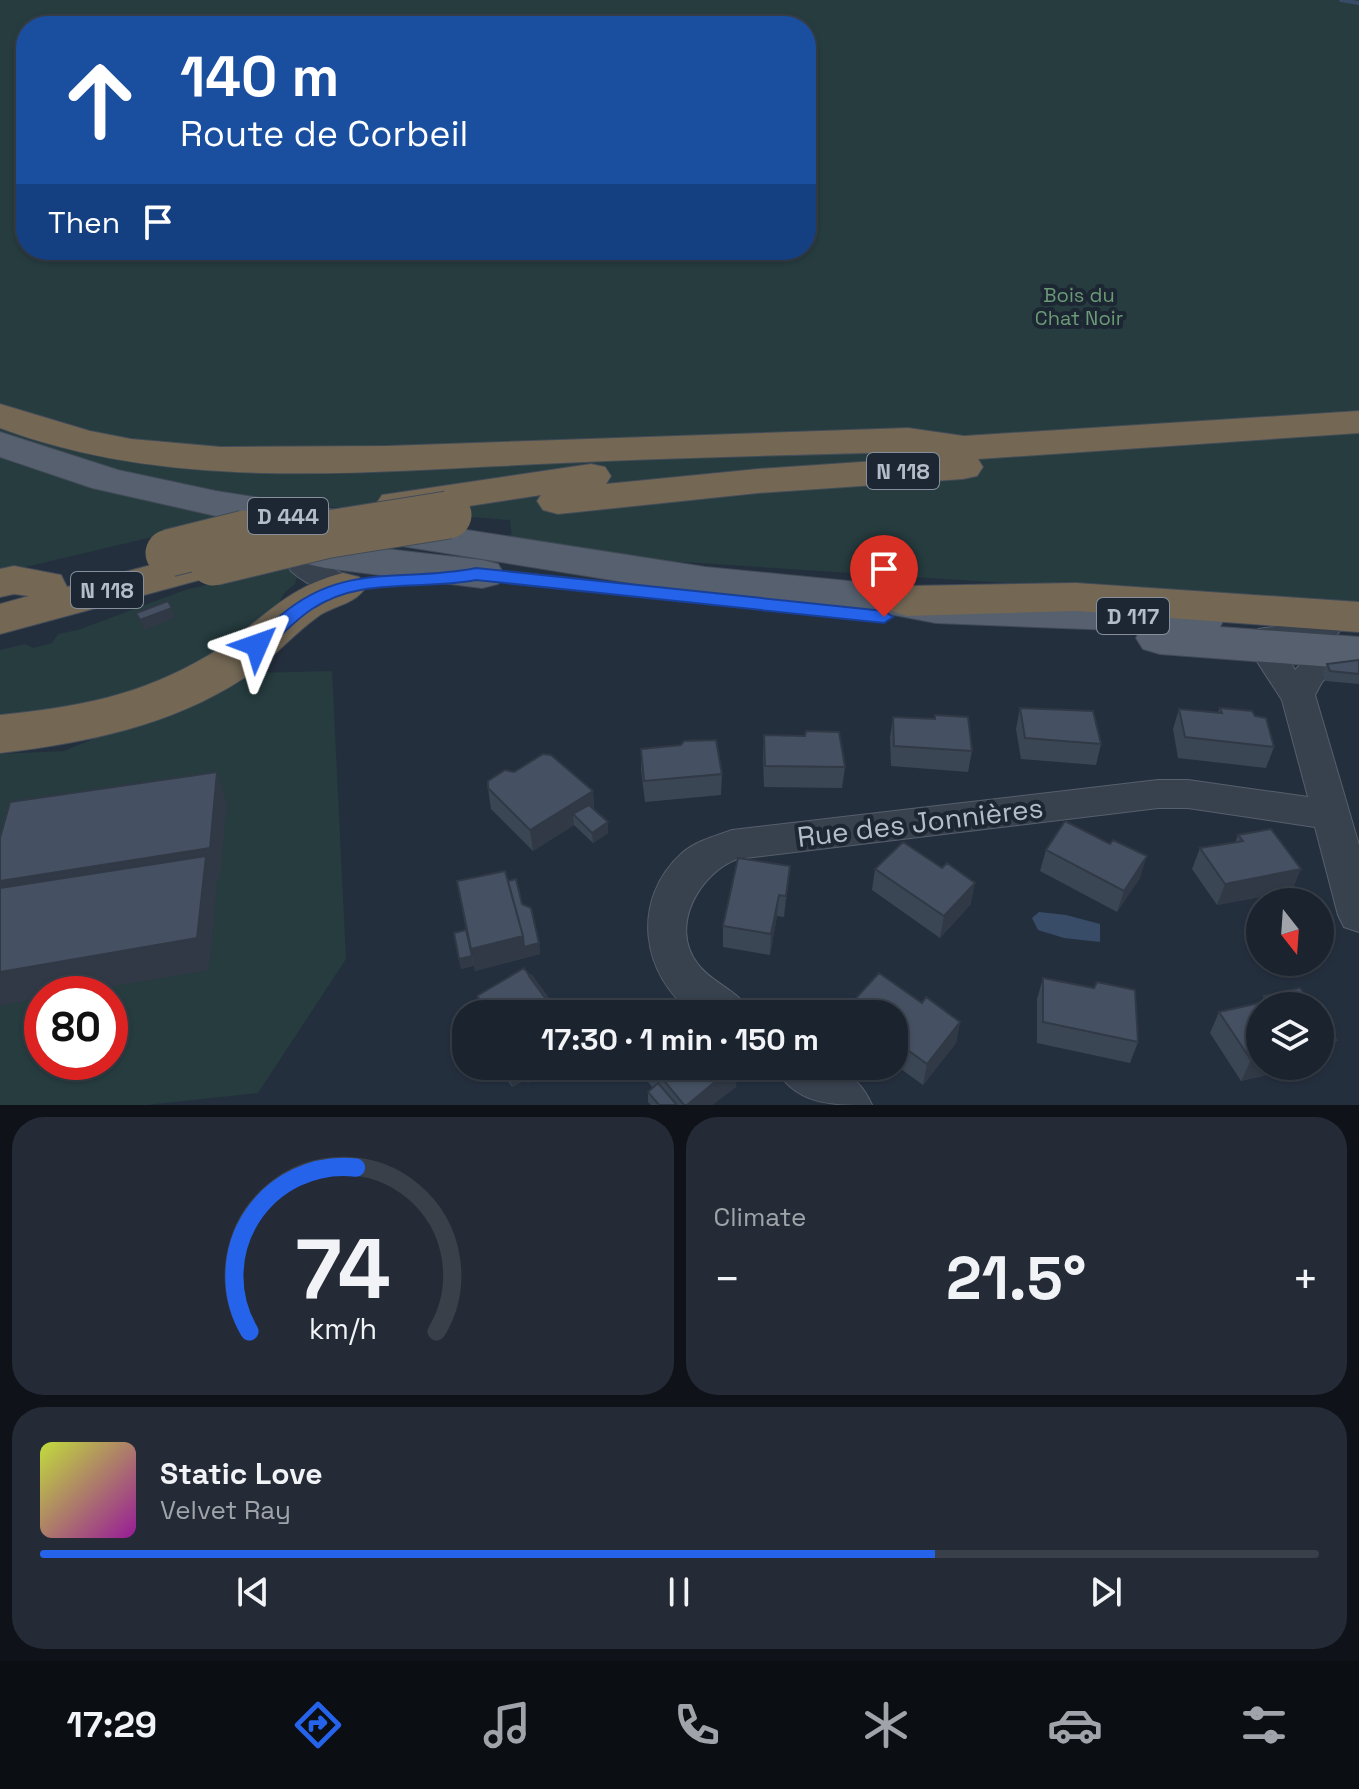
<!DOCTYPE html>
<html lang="en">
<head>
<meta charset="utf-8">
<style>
	body { margin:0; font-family:"Space Grotesk",sans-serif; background:#242b36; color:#f1f3f6; height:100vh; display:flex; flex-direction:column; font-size:30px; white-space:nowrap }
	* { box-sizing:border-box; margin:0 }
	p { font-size:26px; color:#a0a4aa }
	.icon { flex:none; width:44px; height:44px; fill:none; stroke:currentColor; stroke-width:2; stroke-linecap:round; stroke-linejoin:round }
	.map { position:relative; height:1105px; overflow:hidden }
	.drawer { display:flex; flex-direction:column; gap:12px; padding:12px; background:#0f1319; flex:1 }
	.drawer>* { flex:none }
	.guide { position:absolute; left:16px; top:16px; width:800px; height:244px; border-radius:32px; box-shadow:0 2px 6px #0004,0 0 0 2px #39404a; background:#1a4fa0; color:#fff; overflow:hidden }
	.needle { width:52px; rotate:163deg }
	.controls { position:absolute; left:1246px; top:888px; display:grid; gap:16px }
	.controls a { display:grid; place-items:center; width:88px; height:88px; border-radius:50%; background:#1b232e; box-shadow:0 2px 6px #0004,0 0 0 2px #39404a; font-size:40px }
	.speed { position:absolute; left:24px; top:976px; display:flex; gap:16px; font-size:40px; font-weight:700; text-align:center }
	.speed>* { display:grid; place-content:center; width:104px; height:104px; border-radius:50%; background:#1b232e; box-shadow:0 2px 6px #0004,0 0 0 2px #39404a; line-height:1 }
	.speed .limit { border:12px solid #d22; background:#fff; color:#111 }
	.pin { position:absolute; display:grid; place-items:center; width:68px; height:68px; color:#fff; margin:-82px -34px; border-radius:50% 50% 50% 0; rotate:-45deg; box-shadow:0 0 8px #0007 }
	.pin .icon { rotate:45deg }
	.me { position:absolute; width:88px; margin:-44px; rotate:47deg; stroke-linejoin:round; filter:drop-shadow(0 0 6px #0008) }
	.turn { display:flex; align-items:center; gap:28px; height:168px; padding:0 32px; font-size:36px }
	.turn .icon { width:104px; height:104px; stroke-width:2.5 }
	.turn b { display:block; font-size:56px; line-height:68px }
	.then { display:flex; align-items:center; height:76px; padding:0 32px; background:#0003; gap:16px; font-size:30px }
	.big { font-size:60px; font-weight:600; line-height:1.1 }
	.drawer .widget { flex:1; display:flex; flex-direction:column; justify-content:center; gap:12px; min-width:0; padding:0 28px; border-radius:32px; background:#242b36 }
	.drawer .dial { align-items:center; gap:0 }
	.dial svg { height:208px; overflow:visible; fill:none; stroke:#39404a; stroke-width:7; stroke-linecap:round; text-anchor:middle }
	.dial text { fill:#f1f3f6; stroke:none }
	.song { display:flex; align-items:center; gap:24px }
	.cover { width:96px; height:96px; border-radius:12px; background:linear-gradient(135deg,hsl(70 70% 55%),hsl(300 70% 35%)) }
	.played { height:8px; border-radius:4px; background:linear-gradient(90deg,#2563eb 70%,#39404a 70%) }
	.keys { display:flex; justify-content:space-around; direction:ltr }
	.heat { display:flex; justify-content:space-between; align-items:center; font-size:44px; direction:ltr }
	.drawer .tiles { flex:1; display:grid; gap:12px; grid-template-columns:1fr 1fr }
	.widget:last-child { grid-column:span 2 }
	.trip { position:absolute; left:452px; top:1000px; width:456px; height:80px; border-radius:32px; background:#1b232e; box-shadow:0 2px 6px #0004,0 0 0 2px #39404a; font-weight:600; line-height:80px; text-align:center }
	.tabs { display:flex; height:128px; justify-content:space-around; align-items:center; background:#0b0e12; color:#a0a4aa }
	.tabs .icon { width:56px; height:56px }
	.tabs .current { color:#2563eb }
	.tabs b { font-size:36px; color:#f1f3f6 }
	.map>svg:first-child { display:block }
	.green { fill:#263c3f; fill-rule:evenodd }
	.water { fill:#394c67 }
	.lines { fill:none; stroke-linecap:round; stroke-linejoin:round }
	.stream { stroke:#394c67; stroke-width:4 }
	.street-casing { stroke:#565f6c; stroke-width:2 }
	.primary-casing { stroke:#414a57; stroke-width:2 }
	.highway-casing { stroke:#434c59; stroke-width:2 }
	.street { fill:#38414e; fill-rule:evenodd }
	.primary { fill:#56606e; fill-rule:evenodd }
	.highway { fill:#746855; fill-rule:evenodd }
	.highway-bridge-casing { stroke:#434c59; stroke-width:49; stroke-linecap:butt }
	.highway-bridge { stroke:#746855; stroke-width:47 }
	.wall { fill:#3b4654 }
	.shaded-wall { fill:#303945 }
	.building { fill:#455162; stroke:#303945; stroke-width:2 }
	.route { fill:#2563eb; stroke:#184099; stroke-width:2 }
	.labels { text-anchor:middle; stroke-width:8; stroke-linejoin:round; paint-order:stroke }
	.far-park-label { font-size:20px; fill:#6b9a76; stroke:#1d2633 }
	.shield { fill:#1d2633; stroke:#878f9c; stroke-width:2 }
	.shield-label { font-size:22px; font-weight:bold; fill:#b4bcc9 }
	.near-street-label { font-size:28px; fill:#b4bcc9; stroke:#1d2633 }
</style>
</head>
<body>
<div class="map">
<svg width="1359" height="1105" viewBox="0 0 1359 1105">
	<rect width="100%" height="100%" fill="#242f3e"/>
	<path class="green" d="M0,0H1359V606L513,551L510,520L292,504L0,573ZM26,26H806V250H26Z
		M295,564L298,573L295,584L285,592L272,614L189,674L61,712L0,715V650L25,644L33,648L52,643L58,634L78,630L185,590Z
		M332,671L346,959L258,1093L146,1105H0V754L64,751L254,673ZM42,994H110V1062H42Z"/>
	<path class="water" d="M1039,912L1066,915L1100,924V942L1064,938L1038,930L1032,918Z"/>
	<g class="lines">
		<path class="stream" d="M1341,0L1359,3"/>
		<defs>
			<path id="street" d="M294,539L305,542L315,559L354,580L359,587L354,594C335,599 307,585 292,572C286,566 283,555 279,548L283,542Z
				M1325,619L1336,622L1341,629L1336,636L1281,647L1295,670C1310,654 1326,638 1348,644L1353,652L1322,682L1315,695L1359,845V932L1344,927L1338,915L1315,827L1188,808H1158L737,859C700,873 669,926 697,963C712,984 740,990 751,1014H694C641,975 630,900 682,853C696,841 715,836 732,830L1158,780H1188L1308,797L1282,700L1247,646L1258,629Z
				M774,1066C816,1066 852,1059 872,1105C830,1105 795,1105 774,1066Z"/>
			<path id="primary" d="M0,432L118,470L216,491L705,567L889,585L936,593L1201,604L1218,608L1224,619L1220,627L1359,637V669L1160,654L1143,649L1136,638L1140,631L936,623L889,614L744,600L667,589L216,516L92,488L0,457Z
				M277,532L325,542L482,560L498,564L504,574L498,584L482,588L325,568L262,554L255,545L262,536Z"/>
			<path id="highway" d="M0,404L90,431L131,439L221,447L388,446L908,428L964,436L1359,411V433L978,459L983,467L977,476L963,479L758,493L558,514L543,510L537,501L541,495L397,517L382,513L376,504L382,495L591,464L605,467L611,476L606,484L758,469L920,458L916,453L908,452C785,455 662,458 539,464C360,472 171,492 0,428Z
				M213,549L229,552L235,562L229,572L0,634V604L29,596L14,594L0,597V569L14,566L61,575L67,587Z
				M343,573L359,577L366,587C355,604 336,605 320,615C293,634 272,660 244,678C171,726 85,743 0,753V715C78,707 140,696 209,655C260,625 280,589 343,573Z
				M1076,583L1359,602V632L1076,611L907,616L891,611L884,601L891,591L907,586Z"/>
		</defs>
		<use href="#street" class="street-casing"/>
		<use href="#primary" class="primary-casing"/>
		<use href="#highway" class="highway-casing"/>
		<use href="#street" class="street"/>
		<use href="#primary" class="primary"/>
		<use href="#highway" class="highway"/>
		<defs>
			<path id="highway-bridge" d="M169,553L245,534
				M213,562L329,534L448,515"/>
		</defs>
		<use href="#highway-bridge" class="highway-bridge-casing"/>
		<use href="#highway-bridge" class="highway-bridge"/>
	</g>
	<path class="wall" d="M1359,660V684L1326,681L1322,674L1327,664Z
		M1020,708L1101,744L1096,765L1021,759L1016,729Z
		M1220,708L1255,716L1274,747L1266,768L1178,758L1173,729L1179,709L1218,712Z
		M935,715L972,751L968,772L891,766L890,737L893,717L934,719Z
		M764,735L845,767L842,788L764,787L763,756Z
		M641,749L722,774L721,795L645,802L641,770Z
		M488,788L593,791L594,810L608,822V833L593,843L574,825L533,851L491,809Z
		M1238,835L1292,891L1217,905L1192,869L1200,848L1235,843Z
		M1046,850L1140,878L1117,912L1040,871Z
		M790,866L784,917L777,916L770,955L723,947V926Z
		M875,869L971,904L940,938L872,890Z
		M457,881H508L522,904L539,943L540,954L475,971L472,960L473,966L461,969L454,933L467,936Z
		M879,973L922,1003L926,997L960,1022L956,1043L923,1085L894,1064V1014H847V1008Z
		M1043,978L1138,1042L1130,1063L1037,1043V999Z
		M1300,988L1260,1066H1305L1241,1081L1210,1033L1219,1012L1261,1003L1264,996Z
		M477,996L552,1003L567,1014H480Z
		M497,1066H555L528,1083L524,1077L525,1080L512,1087Z
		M635,1066H727L736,1087L712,1105H651L648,1102V1092L653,1088Z"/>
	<path class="shaded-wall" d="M172,608L175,618L144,630L140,620Z
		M217,772L227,803L220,879L215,880L217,887L209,970L67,994H42V998L0,1006V881Z
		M593,791L594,812L573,814L574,825L533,851L530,830Z
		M608,822V833L593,843L592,833Z
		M1147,856L1140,878L1117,912L1124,891Z
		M790,866L788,888L784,917L786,896Z
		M1301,869L1292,891L1217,905L1225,884Z
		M975,883L971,904L940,938L944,916Z
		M779,895L777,916L770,955L771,934Z
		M523,936L539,943L540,954L475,971L471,949Z
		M472,956L473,966L461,969L459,959Z
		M960,1022L956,1043L923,1085L927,1064Z
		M1337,1040L1326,1061L1320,1062V1044Z
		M1260,1058V1066H1305L1241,1081L1251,1060Z
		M526,1066H555L528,1083Z
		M523,1069L525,1080L512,1087L510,1077Z
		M728,1071L737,1077L736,1087L712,1105H687Z"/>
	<path class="building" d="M168,601L172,608L140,620L136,613Z
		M1359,660V674L1330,671L1327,664Z
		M1020,708L1093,711L1101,744L1025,738Z
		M1220,708L1252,711L1255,716L1266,718L1274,747L1185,737L1179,709L1222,713Z
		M935,715L968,717L972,751L894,746L893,717L935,719Z
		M806,731L839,732L845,767L765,766L764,735L805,736Z
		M716,740L722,774L644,781L641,749L681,745L684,741Z
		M543,754L551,755L593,791L530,830L488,788V781L505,770L514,772Z
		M217,772L210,848L0,881V838L10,802Z
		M589,805L608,822L592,833L573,814Z
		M1065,821L1110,844L1113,840L1147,856L1124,891L1046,850Z
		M1271,829L1301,869L1225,884L1200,848L1243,841L1238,835Z
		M903,842L942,868L947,863L975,883L944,916L875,869Z
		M206,856L197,938L0,972V888Z
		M738,858L790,866L786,896L779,895L771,934L723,926Z
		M505,871L523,936L471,949L457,881Z
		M516,879L522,904L531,908L539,943L524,947L523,936L508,881Z
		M466,930L472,956L459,959L454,933Z
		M524,968L557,1014H490L477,996Z
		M879,973L922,1003L926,997L960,1022L927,1064L894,1040V1014H857L847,1008Z
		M531,975L552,1003L558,1002L567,1014H557L529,976Z
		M1043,978L1094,988L1097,982L1135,990L1138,1042L1043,1022Z
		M1300,988L1312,1006H1260V1058L1251,1060L1219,1012L1268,1001L1264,996Z
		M671,1006L678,1014H660Z
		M1320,1016L1337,1040L1320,1044Z
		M503,1066H521L523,1069L510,1077Z
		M652,1066H724L728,1071L687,1105H684Z
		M724,1066H727L737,1077L728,1082V1071Z
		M658,1083L677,1105H659L648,1092Z"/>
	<path class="route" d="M476,568L884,611L893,617L884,623L476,580C420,591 362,576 312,609C295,620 280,637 264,650H250L247,645C255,634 269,625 280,616C344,561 402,583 476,568Z"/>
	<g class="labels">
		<g class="far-park-label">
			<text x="1079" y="302">Bois du<tspan x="1079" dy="23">Chat Noir</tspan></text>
		</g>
		<g class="shield">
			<rect x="867" y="453" width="72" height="36" rx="6"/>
			<rect x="248" y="498" width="80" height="36" rx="6"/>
			<rect x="71" y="572" width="72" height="36" rx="6"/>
			<rect x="1097" y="598" width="72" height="36" rx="6"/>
		</g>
		<g class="shield-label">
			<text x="903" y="479">N 118</text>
			<text x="288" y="524">D 444</text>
			<text x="107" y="598">N 118</text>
			<text x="1133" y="624">D 117</text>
		</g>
		<g class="near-street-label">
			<text transform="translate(920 822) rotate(-7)" y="10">Rue des Jonnières</text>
		</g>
	</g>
</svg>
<div class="controls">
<a><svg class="needle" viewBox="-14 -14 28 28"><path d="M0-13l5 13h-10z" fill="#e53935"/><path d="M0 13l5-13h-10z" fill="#a0a4aa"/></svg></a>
<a><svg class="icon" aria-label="layers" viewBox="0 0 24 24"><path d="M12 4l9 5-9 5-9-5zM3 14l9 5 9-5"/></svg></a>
</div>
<div class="speed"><div class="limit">80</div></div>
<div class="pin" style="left:884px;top:617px;background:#d93025"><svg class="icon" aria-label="arrive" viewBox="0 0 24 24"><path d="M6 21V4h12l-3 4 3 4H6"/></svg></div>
<svg class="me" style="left:257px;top:645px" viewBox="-20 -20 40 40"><path d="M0-17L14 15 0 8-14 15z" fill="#2563eb" stroke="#fff" stroke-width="4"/></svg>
<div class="trip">17:30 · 1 min · 150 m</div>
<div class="guide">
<div class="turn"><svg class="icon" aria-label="ahead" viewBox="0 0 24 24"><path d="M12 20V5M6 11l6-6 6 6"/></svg><div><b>140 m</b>Route de Corbeil</div></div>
<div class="then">Then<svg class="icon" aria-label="arrive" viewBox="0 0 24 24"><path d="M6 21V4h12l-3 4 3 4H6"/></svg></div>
</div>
</div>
<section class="drawer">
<div class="tiles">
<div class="widget dial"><svg viewBox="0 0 100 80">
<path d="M14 69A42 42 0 1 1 86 69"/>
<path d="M14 69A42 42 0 0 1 55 6" stroke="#2563eb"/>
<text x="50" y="56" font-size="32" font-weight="700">74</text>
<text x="50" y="72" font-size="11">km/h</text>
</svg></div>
<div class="widget"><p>Climate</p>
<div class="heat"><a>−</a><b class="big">21.5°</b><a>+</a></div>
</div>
<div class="widget">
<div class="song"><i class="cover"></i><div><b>Static Love</b><p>Velvet Ray</p></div></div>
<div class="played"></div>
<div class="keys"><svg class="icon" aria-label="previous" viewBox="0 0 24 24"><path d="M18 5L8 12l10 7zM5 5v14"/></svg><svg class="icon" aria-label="pause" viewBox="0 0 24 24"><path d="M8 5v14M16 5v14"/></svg><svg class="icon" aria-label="next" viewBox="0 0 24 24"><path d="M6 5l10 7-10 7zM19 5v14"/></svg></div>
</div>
</div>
</section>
<nav class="tabs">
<b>17:29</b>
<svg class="icon current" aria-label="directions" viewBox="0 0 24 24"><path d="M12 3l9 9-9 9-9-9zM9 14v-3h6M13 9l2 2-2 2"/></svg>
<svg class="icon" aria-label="music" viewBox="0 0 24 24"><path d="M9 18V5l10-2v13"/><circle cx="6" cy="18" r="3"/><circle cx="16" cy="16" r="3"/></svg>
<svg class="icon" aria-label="phone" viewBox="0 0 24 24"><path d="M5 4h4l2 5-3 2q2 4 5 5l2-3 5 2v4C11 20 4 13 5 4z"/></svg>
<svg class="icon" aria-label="climate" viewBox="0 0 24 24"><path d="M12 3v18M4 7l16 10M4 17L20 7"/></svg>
<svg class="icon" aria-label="car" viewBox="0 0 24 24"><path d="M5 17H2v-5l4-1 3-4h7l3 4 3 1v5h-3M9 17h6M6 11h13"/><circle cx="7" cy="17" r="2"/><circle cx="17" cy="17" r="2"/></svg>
<svg class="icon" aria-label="filters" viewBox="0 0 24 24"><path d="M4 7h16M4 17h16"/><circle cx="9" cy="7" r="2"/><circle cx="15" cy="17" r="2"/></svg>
</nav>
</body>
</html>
